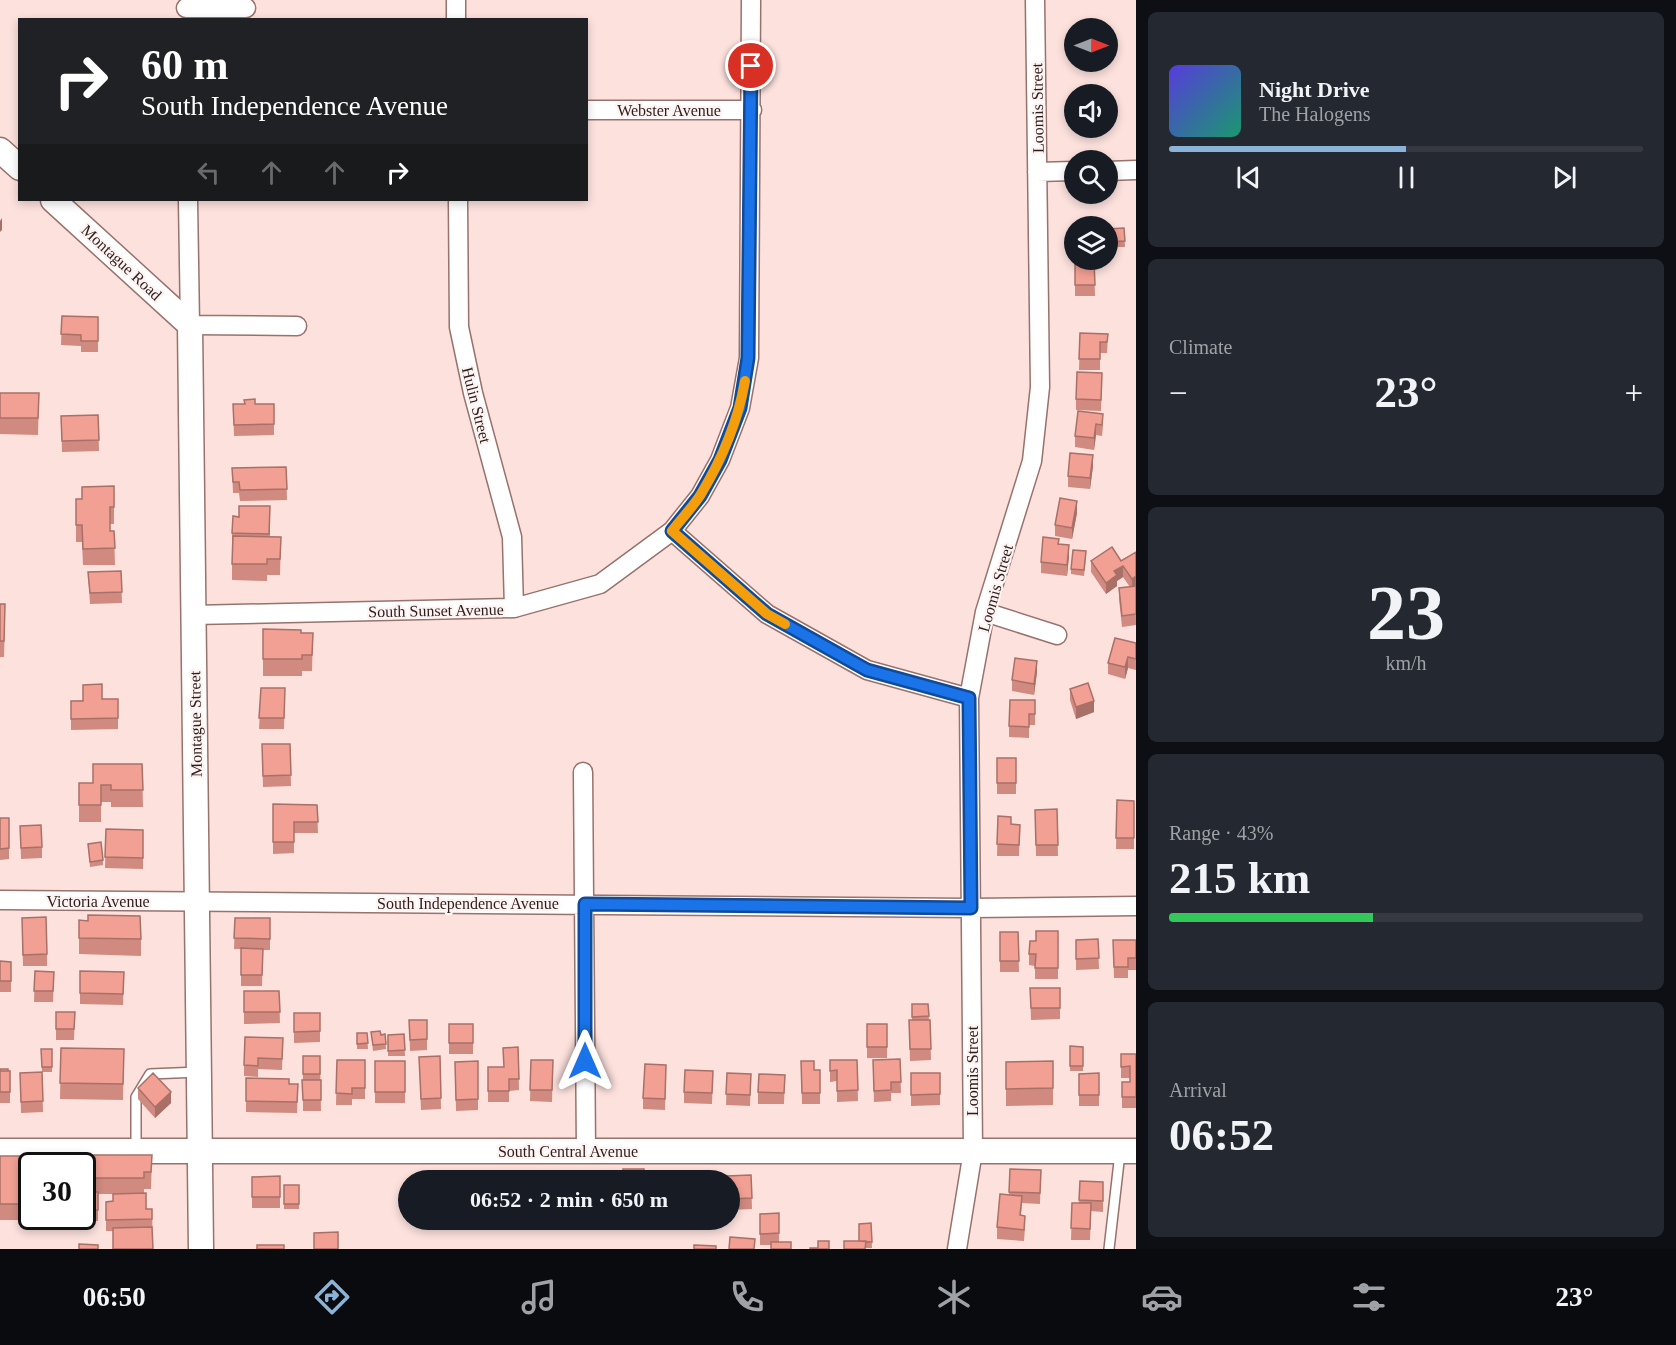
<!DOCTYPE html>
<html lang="en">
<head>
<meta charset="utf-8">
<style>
	body { margin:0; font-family:"Times New Roman",serif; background:#242831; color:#f1f3f6; height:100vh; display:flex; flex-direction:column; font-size:22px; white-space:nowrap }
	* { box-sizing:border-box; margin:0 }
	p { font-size:20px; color:#9ea1a6 }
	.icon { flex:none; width:33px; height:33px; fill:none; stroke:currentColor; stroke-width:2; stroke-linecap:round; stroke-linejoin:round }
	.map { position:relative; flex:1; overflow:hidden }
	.panel { display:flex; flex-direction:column; gap:12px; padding:12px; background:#0d0f14; width:540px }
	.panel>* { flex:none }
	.hud { position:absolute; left:18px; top:18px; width:570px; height:183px; border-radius:0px; box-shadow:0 3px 9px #0003; background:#202124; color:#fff; overflow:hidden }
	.needle { width:39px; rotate:90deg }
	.buttons { position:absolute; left:1064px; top:18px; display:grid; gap:12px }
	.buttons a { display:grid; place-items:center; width:54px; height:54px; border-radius:50%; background:#171b24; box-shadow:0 3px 9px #0003; font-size:30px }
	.speed { position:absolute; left:18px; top:1152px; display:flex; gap:12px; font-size:30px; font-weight:700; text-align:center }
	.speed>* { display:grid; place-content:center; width:78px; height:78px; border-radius:50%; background:#171b24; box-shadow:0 3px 9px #0003; line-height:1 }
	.speed .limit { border:3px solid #111; border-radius:9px; background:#fff; color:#111 }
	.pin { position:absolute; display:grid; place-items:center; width:51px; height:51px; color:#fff; margin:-26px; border:3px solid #fff; border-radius:50%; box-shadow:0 2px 6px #0007 }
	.me { position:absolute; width:66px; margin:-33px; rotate:0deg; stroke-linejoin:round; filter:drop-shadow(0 0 4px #0008) }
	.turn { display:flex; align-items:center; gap:21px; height:126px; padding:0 24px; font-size:27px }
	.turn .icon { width:78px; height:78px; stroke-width:2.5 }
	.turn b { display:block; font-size:42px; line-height:51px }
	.lanes { display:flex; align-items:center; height:57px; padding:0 24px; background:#0003; justify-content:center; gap:30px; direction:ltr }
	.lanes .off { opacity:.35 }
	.big { font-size:45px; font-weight:600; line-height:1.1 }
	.panel .card { flex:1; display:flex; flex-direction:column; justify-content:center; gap:9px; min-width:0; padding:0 21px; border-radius:9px; background:#242831 }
	.panel .dial { align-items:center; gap:0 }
	.dial b { font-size:78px; line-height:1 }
	.song { display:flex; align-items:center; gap:18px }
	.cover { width:72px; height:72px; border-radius:9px; background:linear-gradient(135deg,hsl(250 70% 55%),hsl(160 70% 35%)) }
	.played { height:6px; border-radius:3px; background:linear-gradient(90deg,#8bb2d7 50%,#363941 50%) }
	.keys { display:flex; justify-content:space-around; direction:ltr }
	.heat { display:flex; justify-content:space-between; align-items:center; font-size:33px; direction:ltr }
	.charge { height:9px; border-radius:4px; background:linear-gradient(90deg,#34c759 43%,#363941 0) }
	.trip { position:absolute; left:398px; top:1170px; width:342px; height:60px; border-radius:30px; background:#171b24; box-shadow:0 3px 9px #0003; font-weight:600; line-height:60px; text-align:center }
	.menu { display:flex; height:96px; justify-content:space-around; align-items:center; background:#090b0e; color:#9ea1a6 }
	.menu .icon { width:42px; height:42px }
	.menu .active { color:#8bb2d7 }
	.menu b { font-size:27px; color:#f1f3f6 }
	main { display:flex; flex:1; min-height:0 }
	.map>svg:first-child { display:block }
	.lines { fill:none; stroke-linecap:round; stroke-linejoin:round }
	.lane-casing { stroke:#98726c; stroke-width:12 }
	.street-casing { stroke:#98726c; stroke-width:21 }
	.secondary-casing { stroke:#98726c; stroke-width:27 }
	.lane { stroke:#fff; stroke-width:9 }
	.street { stroke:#fff; stroke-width:18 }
	.secondary { stroke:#fff; stroke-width:24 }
	.wall { fill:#d08a7f }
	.shaded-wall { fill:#a97068 }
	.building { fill:#f2a094; stroke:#a97068; stroke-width:1.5 }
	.route-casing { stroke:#114b97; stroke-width:15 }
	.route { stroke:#1a73e8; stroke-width:10 }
	.slow { stroke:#f59e0b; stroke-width:10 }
	.labels { text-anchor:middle; stroke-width:4.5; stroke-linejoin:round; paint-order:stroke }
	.street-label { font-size:16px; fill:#2d1e1b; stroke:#fcf3f2 }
</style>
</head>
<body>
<main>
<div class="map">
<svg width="1136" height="1249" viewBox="0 0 1136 1249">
	<rect width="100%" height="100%" fill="#fce1dd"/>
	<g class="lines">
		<defs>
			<path id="lane" d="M136,1151V1097L150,1074L199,1072
				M1109,1249L1120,1153"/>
			<path id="street" d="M456,0V20
				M186,8H246
				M586,110H752
				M1107,171L1136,170
				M1037,172L1074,171
				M188,200L190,325L297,326
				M458,200L459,327L473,393L512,537L514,608
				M672,531L767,614L867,670L969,698
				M985,612L1057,635
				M193,615L514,608L600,584L672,531L700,496L720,460L740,408L749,358L751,0
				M583,772L586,1151
				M0,900L971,908L1136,906
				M957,1249L973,1151L969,698L985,612L1032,461L1040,387L1035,0"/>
			<path id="secondary" d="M0,150L20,168
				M53,200L190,325L201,1249
				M0,1151H1136"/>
		</defs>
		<use href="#lane" class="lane-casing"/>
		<use href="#street" class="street-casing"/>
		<use href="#secondary" class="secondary-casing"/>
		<use href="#lane" class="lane"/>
		<use href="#street" class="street"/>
		<use href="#secondary" class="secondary"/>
	</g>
	<path class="wall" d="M1124,228L1125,247H1107V229Z
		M1075,260H1100V261L1094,262L1095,296H1075Z
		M62,316L98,317V352H81V346L61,345Z
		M1080,333L1108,334L1107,353H1100V370H1079Z
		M1102,373L1101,411L1076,410V399Z
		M0,393H39L38,435L0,434Z
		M233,404H274V435L234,436Z
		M1078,411L1103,425L1102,436L1096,435L1094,450L1075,447V436Z
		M98,415L99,451L62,452L61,416Z
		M1093,466L1090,489L1068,487V476Z
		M286,467L287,500L240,501L239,493H233L232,468Z
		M114,486V524H110V531H114L115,565H83L82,542H76V516L82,499Z
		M270,506V537H281L280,575H267V581L232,580V533L239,517Z
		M1077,513L1072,539L1055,536V525Z
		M1059,544L1069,556L1067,576L1041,573V562Z
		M1136,552V625L1122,627L1119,599V588L1130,587L1123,577L1117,581V586L1106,594L1091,572V561H1121Z
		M1086,557L1084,576L1071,574V569Z
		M121,571L122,603L90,604L88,572Z
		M0,604L5,620L4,657H0Z
		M263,629L301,633H313L312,671H302V676H263Z
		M1136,643V670L1128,668L1125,679L1108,674V663Z
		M1037,672L1034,695L1012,691V680Z
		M261,688H285L284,729H259Z
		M1070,689L1094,712L1076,719L1070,700Z
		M102,699H118V729L71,730V701Z
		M1035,700V725H1029V738L1009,737V726Z
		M262,744H290L291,786L263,787Z
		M997,758H1016V794H997Z
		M142,764L143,807H111V802H101V822H79V783H93Z
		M1117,800L1134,801V849H1116Z
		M273,804L317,805L318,833H294V853L273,854Z
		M1057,809L1058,856H1036L1035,810Z
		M998,816L1011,824L1020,825L1019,856H997Z
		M0,818H9V859L0,860Z
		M20,826L42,847V858L21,859Z
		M106,829L143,830V869L105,868Z
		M88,844L103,860V865L90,867Z
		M22,918L47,954V966H23Z
		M235,918H270V950H263L262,986H241V949H234Z
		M79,920L141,939V956L79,954Z
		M1058,931V979H1035V966L1029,965V954L1036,941Z
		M1000,932H1018L1019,972H1000Z
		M1098,939L1099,969L1076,970V940Z
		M1113,940H1136V970H1128V978H1114Z
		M0,961L11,962V992H0Z
		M35,971L54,972L53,1002H34Z
		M80,971L124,972L123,1005L80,1004Z
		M1030,988H1060V1019L1031,1020Z
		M244,991H279L280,1023L244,1024Z
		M912,1004H928L929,1020H930L931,1060L910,1061L909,1020H912Z
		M56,1012H75L74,1040H56Z
		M294,1013H320V1042L294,1043Z
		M409,1020H427V1050L410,1051Z
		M449,1024H473V1054H449Z
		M867,1024H887V1058H867Z
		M371,1032L381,1035L385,1034L386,1049L373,1051Z
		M357,1033H367L368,1049H357Z
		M404,1034L405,1056H388V1035Z
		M283,1038L282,1070L258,1069V1077L244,1076V1065Z
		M1070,1046L1083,1047V1071H1070Z
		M518,1047L519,1090L509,1091V1102H488V1067H504Z
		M61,1048L124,1049L123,1100L60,1099Z
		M41,1049H52V1072H42L43,1112L21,1113L20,1073L42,1072Z
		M1121,1054H1136V1108H1122V1082H1130V1078H1121Z
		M303,1056H320L321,1111H303Z
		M440,1056L441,1109L421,1110L419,1057Z
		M900,1059L901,1093H891V1101L874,1102L873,1060Z
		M337,1060H365V1099H352V1105H336Z
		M531,1060H553L552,1102L530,1101Z
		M830,1060H857L858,1101L837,1102V1081L830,1082Z
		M375,1061H405V1103H375Z
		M478,1061V1110L456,1111L455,1062Z
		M801,1061L814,1070H820V1104H802Z
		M1053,1061V1105L1006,1106V1062Z
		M666,1065L665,1110L643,1109V1098Z
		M0,1069L10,1071V1103H0Z
		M713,1071L712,1104L684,1103V1092Z
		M727,1073L751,1074L750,1106L726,1105Z
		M911,1073H940V1105L911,1106Z
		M1099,1073V1106H1079V1074Z
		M785,1075L784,1104H758V1092Z
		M246,1078L289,1084H298L297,1113L246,1112Z
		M138,1088L171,1103L155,1118L138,1099Z
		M94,1155H152L151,1189H144V1193L146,1209H152L153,1249L113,1231H106V1213L113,1201V1194H98V1221H80V1216H82V1192H94Z
		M0,1156H21V1220H0Z
		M29,1161L32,1166V1214H29Z
		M1010,1169L1041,1170L1040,1204L1022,1203L1021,1215L1025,1227L1024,1241L997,1239V1227L1009,1195Z
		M751,1175L752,1209L729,1210V1180Z
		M280,1176V1208H252V1177Z
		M1080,1181L1103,1193V1212L1091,1211L1090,1240H1071L1072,1203H1079Z
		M284,1185H299V1209H284Z
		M779,1213V1242L771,1245H760V1214Z
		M871,1223L872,1248H866L859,1241Z"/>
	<path class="shaded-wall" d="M2,218V230L0,232V221Z
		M1096,424V435L1094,450V438Z
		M1093,455V466L1090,489V478Z
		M1077,501V513L1072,539V528Z
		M1069,545V556L1067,576V565Z
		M1123,566V577L1117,581V586L1106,594V583L1114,571Z
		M1136,576V587L1132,590V579Z
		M1128,657V668L1125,679V667Z
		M1037,661V672L1034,695V684Z
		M1094,701V712L1076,719V707Z
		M171,1092V1103L155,1118V1107Z"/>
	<path class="building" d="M1096,223V226H1076Z
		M1124,228L1125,241L1107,242V229Z
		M1075,260H1094L1095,285H1075Z
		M62,316L98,317V341H81V335L61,334Z
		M1080,333L1108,334L1107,342H1100V359H1079Z
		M1077,372L1102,373L1101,400L1076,399Z
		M0,393H39L38,418H0Z
		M255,399V404H274V424L234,425L233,404H245L244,400Z
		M1078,411L1103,414L1102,425L1096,424L1094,438L1075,436Z
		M98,415L99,440L62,441L61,416Z
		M1070,453L1093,455L1090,478L1068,476Z
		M286,467L287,489L240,490L239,482H233L232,468Z
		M114,486V507H110V531H114L115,548L83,549L82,525H76V499H82V487Z
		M1060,498L1077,501L1072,528L1055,525Z
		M239,506H270L269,534L232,533L233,516L239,517Z
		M233,536L281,537L280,559H267V564H232Z
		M1043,537L1059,539L1058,544L1069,545L1067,565L1041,562Z
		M1112,547L1121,561L1136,552V576L1132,579L1123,566L1114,571L1117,575L1106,583L1091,561Z
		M1073,550L1086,551L1084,570L1071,569Z
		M121,571L122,592L90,593L88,572Z
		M1136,586V614L1122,616L1119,588Z
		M0,604H5L4,641H0Z
		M263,629L301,630V633H313L312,655H302V659H263Z
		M1115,638L1136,643V659L1128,657L1125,667L1108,663Z
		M1015,658L1037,661L1034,684L1012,680Z
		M1088,683L1094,701L1076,707L1070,689Z
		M102,684V699H118V718L71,719V701H83V685Z
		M261,688H285L284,718H259Z
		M1010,700H1035V714H1029V727L1009,726Z
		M262,744H290L291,775L263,776Z
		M997,758H1016V783H997Z
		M93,764H142L143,790H111V785H101V805H79V783H93Z
		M1117,800L1134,801V838H1116Z
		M273,804L317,805L318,822H294V842H273Z
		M1057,809L1058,845H1036L1035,810Z
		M998,816L1011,817V824L1020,825L1019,845L997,844Z
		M0,818H9V848L0,849Z
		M41,825L42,847L21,848L20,826Z
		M106,829L143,830V858L105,857Z
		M101,842L103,860L90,862L88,844Z
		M88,915L140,916L141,939L79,938V920L88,921Z
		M46,917L47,954L23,955L22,918Z
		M235,918H270V939L234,938Z
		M1036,931H1058V968H1035L1036,954H1029L1030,941H1036Z
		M1000,932H1018L1019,961H1000Z
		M1098,939L1099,958L1076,959V940Z
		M1113,940H1136V958H1128V967H1114Z
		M241,948L263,949L262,975H241Z
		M0,961L11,962V981H0Z
		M35,971L54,972L53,991H34Z
		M80,971L124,972L123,994L80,993Z
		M1030,988H1060V1008H1031Z
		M244,991H279L280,1012H244Z
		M912,1004H928L929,1016L912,1017Z
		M56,1012H75L74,1029H56Z
		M294,1013H320V1031L294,1032Z
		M409,1020H427V1039L410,1040Z
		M909,1020H930L931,1049H910Z
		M449,1024H473V1043H449Z
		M867,1024H887V1047H867Z
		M380,1031L381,1035L385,1034L386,1044L373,1045L371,1032Z
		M357,1033H367L368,1043L357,1044Z
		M404,1034L405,1050L388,1051V1035Z
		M245,1037L283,1038L282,1059L258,1058V1066L244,1065Z
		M1070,1046L1083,1047V1066H1070Z
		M518,1047L519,1079H509V1091H488V1067H504L503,1048Z
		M61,1048L124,1049L123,1084L60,1083Z
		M41,1049H52V1067H42Z
		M1121,1054H1136V1097H1122V1082H1130V1066L1121,1067Z
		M303,1056H320V1074H303Z
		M440,1056L441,1098L421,1099L419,1057Z
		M900,1059L901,1082H891V1090L874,1091L873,1060Z
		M337,1060H365V1088H352V1094L336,1093Z
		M531,1060H553L552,1090H530Z
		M830,1060H857L858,1090L837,1091V1070L830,1071Z
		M375,1061H405V1092H375Z
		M478,1061V1099L456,1100L455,1062Z
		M801,1061H814V1070H820V1093H802Z
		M1053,1061V1088L1006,1089V1062Z
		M645,1064L666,1065L665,1099L643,1098Z
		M0,1069H8V1071H0Z
		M685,1070L713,1071L712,1093L684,1092Z
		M0,1071H10V1092H0Z
		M42,1072L43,1101L21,1102L20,1073Z
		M153,1073L171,1092L155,1107L138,1088Z
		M727,1073L751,1074L750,1095L726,1094Z
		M911,1073H940V1094L911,1095Z
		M1099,1073V1095H1079V1074Z
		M759,1074L785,1075L784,1093L758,1092Z
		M246,1078L289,1079V1084H298L297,1102L246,1101Z
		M302,1080H321V1100H303Z
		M94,1155H152L151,1172H144V1178H94Z
		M0,1156H21V1204H0Z
		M29,1161H53V1166H32V1203H29Z
		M623,1169H644V1180H623Z
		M1010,1169L1041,1170L1040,1193L1009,1192Z
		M493,1171V1180H470V1172Z
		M650,1172H679V1180H649Z
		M561,1175V1180H541V1176Z
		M751,1175L752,1198L729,1199V1180H726V1176Z
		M280,1176V1197H252V1177Z
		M1080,1181L1103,1182V1201L1079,1200Z
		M284,1185H299V1204H284Z
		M82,1192H98V1210H82Z
		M146,1193V1209H152V1219L106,1220V1202L113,1201V1194Z
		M1000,1194L1022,1196L1020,1215L1025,1216L1024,1230L997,1227Z
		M1072,1203H1091L1090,1229L1071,1228Z
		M779,1213V1233L760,1234V1214Z
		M871,1223L872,1242L859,1241V1224Z
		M152,1227L153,1249H113V1228Z
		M338,1232V1249H314V1233Z
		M730,1237L755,1239L754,1249H729Z
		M818,1241H829V1249H810V1248H818Z
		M844,1241H866L865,1249H844Z
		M771,1242H791V1249H771Z
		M79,1244L98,1245V1249H79Z
		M257,1245H284V1249H257Z
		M694,1245L716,1246V1249H694Z"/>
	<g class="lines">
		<defs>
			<path id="route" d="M585,1061V904L971,908L969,698L867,670L767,614L672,531L700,496L720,460L740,408L748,358L751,66"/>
		</defs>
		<use href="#route" class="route-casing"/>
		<use href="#route" class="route"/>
		<path class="slow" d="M745,381C738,421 722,459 701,494C693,507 681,519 672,531L767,614L785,624"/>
	</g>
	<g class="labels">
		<g class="street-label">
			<text transform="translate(1037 108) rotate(-91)" y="6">Loomis Street</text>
			<text x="669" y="116">Webster Avenue</text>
			<text transform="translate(122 262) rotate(43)" y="6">Montague Road</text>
			<text transform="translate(477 405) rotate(76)" y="6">Hulin Street</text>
			<text transform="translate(995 588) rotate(-74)" y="6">Loomis Street</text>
			<text transform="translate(436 610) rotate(-1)" y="6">South Sunset Avenue</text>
			<text transform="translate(195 724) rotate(-91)" y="6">Montague Street</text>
			<text x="98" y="907">Victoria Avenue</text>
			<text x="468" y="909">South Independence Avenue</text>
			<text transform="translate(972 1071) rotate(-90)" y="6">Loomis Street</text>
			<text x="568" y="1157">South Central Avenue</text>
		</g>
	</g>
</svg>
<div class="buttons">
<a><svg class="needle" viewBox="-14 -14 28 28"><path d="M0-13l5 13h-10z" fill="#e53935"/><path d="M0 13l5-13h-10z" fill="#9ea1a6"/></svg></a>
<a><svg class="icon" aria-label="sound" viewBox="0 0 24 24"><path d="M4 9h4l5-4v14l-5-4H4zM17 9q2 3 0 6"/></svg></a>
<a><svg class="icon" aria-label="search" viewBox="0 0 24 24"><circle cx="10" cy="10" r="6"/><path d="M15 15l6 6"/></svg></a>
<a><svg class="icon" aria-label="layers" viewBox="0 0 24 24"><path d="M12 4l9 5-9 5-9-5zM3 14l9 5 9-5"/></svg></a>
</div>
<div class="speed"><div class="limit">30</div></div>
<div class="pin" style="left:751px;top:66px;background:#d93025"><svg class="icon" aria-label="arrive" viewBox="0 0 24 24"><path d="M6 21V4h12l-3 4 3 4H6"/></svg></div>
<svg class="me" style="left:585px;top:1061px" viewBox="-20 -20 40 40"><path d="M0-17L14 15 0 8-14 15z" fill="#1a73e8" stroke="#fff" stroke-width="4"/></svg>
<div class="trip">06:52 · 2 min · 650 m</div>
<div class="hud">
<div class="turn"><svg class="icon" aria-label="right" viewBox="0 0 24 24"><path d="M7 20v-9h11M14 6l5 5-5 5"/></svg><div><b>60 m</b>South Independence Avenue</div></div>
<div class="lanes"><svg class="icon off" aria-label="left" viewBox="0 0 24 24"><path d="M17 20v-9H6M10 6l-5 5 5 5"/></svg><svg class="icon off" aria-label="ahead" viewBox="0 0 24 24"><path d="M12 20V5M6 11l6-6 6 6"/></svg><svg class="icon off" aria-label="ahead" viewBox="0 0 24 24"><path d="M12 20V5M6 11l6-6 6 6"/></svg><svg class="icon" aria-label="right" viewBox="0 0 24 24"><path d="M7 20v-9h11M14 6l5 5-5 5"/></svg></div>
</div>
</div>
<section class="panel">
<div class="card">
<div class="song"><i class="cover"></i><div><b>Night Drive</b><p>The Halogens</p></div></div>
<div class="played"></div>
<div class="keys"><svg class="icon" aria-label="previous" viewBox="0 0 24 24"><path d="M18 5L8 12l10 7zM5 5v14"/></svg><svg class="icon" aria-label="pause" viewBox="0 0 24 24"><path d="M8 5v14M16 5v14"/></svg><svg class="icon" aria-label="next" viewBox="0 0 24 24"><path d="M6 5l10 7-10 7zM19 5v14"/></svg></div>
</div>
<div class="card"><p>Climate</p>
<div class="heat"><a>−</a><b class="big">23°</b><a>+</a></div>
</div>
<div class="card dial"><b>23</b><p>km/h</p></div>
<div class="card"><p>Range · 43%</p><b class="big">215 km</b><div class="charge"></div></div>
<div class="card"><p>Arrival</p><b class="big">06:52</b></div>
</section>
</main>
<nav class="menu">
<b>06:50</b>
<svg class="icon active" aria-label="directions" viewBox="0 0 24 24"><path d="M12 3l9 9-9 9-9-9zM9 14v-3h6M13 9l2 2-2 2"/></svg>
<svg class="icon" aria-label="music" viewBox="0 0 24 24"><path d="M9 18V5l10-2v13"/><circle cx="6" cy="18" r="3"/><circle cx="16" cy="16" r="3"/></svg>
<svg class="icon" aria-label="phone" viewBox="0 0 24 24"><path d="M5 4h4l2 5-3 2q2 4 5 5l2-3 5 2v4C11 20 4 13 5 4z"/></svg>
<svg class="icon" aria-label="climate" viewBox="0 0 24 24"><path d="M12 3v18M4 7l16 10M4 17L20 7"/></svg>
<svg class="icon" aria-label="car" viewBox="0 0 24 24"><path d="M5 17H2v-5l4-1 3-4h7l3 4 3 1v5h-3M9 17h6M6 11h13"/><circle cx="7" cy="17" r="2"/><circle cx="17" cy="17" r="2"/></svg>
<svg class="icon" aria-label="filters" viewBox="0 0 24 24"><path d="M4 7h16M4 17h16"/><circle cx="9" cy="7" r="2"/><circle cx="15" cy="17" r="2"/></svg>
<b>23°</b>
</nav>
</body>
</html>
